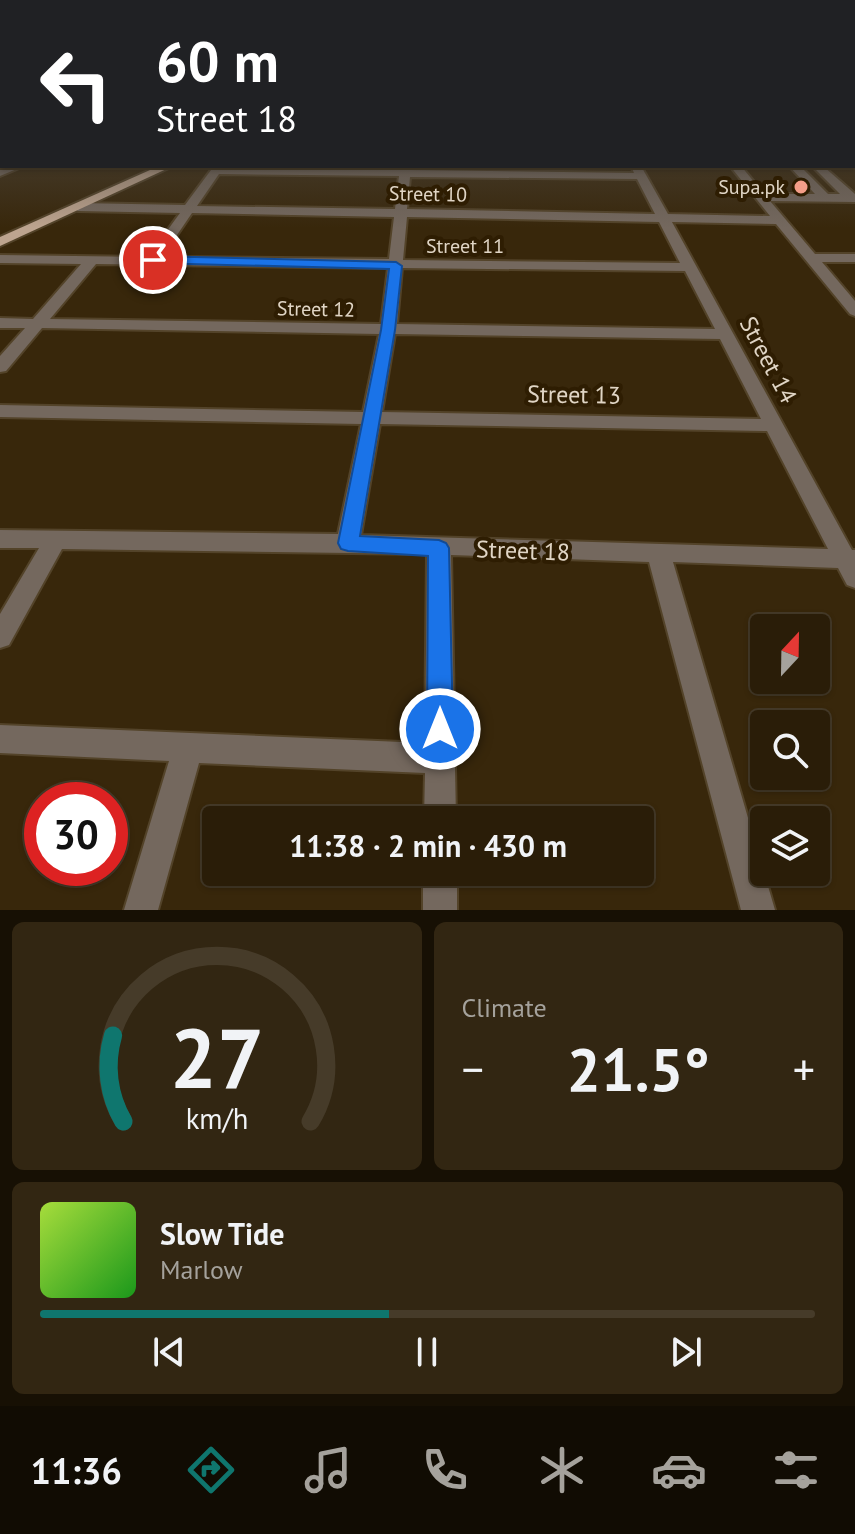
<!DOCTYPE html>
<html lang="en">
<head>
<meta charset="utf-8">
<style>
	body { margin:0; font-family:"PT Sans",sans-serif; background:#322612; color:#f1f3f6; height:100vh; display:flex; flex-direction:column; font-size:30px; white-space:nowrap }
	* { box-sizing:border-box; margin:0 }
	p { font-size:26px; color:#a5a29c }
	.icon { flex:none; width:44px; height:44px; fill:none; stroke:currentColor; stroke-width:2; stroke-linecap:round; stroke-linejoin:round }
	.map { position:relative; height:910px; overflow:hidden }
	.side { display:flex; flex-direction:column; gap:12px; padding:12px; background:#171004; flex:1 }
	.side>* { flex:none }
	.banner { position:absolute; left:0px; top:0px; width:856px; height:168px; box-shadow:0 2px 6px #0004,0 0 0 2px #463b29; background:#202124; color:#fff; overflow:hidden }
	.needle { width:52px; rotate:22deg }
	.tools { position:absolute; left:750px; top:614px; display:grid; gap:16px }
	.tools a { display:grid; place-items:center; width:80px; height:80px; border-radius:8px; background:#2a1d08; box-shadow:0 2px 6px #0004,0 0 0 2px #463b29; font-size:40px }
	.speed { position:absolute; left:24px; top:782px; display:flex; gap:16px; font-size:40px; font-weight:700; text-align:center }
	.speed>* { display:grid; place-content:center; width:104px; height:104px; border-radius:50%; background:#2a1d08; box-shadow:0 2px 6px #0004,0 0 0 2px #463b29; line-height:1 }
	.speed .limit { border:12px solid #d22; background:#fff; color:#111 }
	.pin { position:absolute; display:grid; place-items:center; width:68px; height:68px; color:#fff; margin:-34px; border:4px solid #fff; border-radius:50%; box-shadow:0 2px 8px #0007 }
	.me { position:absolute; width:88px; margin:-44px; rotate:0deg; stroke-linejoin:round; filter:drop-shadow(0 0 6px #0008) }
	.turn { display:flex; align-items:center; gap:28px; height:168px; padding:0 24px; font-size:36px }
	.turn .icon { width:104px; height:104px; stroke-width:2.5 }
	.turn b { display:block; font-size:56px; line-height:68px }
	.big { font-size:60px; font-weight:700; line-height:1.1 }
	.side .tile { flex:1; display:flex; flex-direction:column; justify-content:center; gap:12px; min-width:0; padding:0 28px; border-radius:12px; background:#322612 }
	.side .dial { align-items:center; gap:0 }
	.dial svg { height:208px; overflow:visible; fill:none; stroke:#463b29; stroke-width:7; stroke-linecap:round; text-anchor:middle }
	.dial text { fill:#f1f3f6; stroke:none }
	.song { display:flex; align-items:center; gap:24px }
	.cover { width:96px; height:96px; border-radius:12px; background:linear-gradient(135deg,hsl(80 70% 55%),hsl(120 70% 35%)) }
	.played { height:8px; border-radius:4px; background:linear-gradient(90deg,#0f766e 45%,#463b29 45%) }
	.keys { display:flex; justify-content:space-around; direction:ltr }
	.heat { display:flex; justify-content:space-between; align-items:center; font-size:44px; direction:ltr }
	.side .tiles { flex:1; display:grid; gap:12px; grid-template-columns:1fr 1fr }
	.tile:last-child { grid-column:span 2 }
	.trip { position:absolute; left:202px; top:806px; width:452px; height:80px; border-radius:8px; background:#2a1d08; box-shadow:0 2px 6px #0004,0 0 0 2px #463b29; font-weight:700; line-height:80px; text-align:center }
	.tab-bar { display:flex; height:128px; justify-content:space-around; align-items:center; background:#110c03; color:#a5a29c }
	.tab-bar .icon { width:56px; height:56px }
	.tab-bar .current { color:#0f766e }
	.tab-bar b { font-size:36px; color:#f1f3f6 }
	.map>svg:first-child { display:block }
	.lines { fill:none; stroke-linecap:round; stroke-linejoin:round }
	.minor-casing { stroke:#534329; stroke-width:4 }
	.major-casing { stroke:#534329; stroke-width:4 }
	.minor { fill:#74685e; fill-rule:evenodd }
	.major { fill:#bda48f; fill-rule:evenodd }
	.route { fill:#1a73e8; stroke:#114b97; stroke-width:2 }
	.poi-dot { fill:#f49e89; stroke:#2e1d02; stroke-width:3 }
	.labels { text-anchor:middle; stroke-width:8; stroke-linejoin:round; paint-order:stroke }
	.far-poi-label { font-size:20px; fill:#e0d5c5; stroke:#2e1d02; text-anchor:end }
	.far-street-label { font-size:20px; fill:#e0d5c5; stroke:#2e1d02 }
	.street-label { font-size:24px; fill:#e0d5c5; stroke:#2e1d02 }
</style>
</head>
<body>
<div class="map">
<svg width="855" height="910" viewBox="0 0 855 910">
	<rect width="100%" height="100%" fill="#38270b"/>
	<g class="lines">
		<defs>
			<path id="minor" d="M0,100H2V104L0,103Z
				M0,135L2,136V142L0,141Z
				M854,140H855V146H854Z
				M854,161H855V168L850,166H854Z
				M9,166H24L0,176V169Z
				M214,166L400,170L401,166H411V170L634,173L631,166H641L668,214L770,216L730,166H741L764,194H815L789,166H800L828,194H840L812,166H823L855,194V202L770,201L815,254H855V262H822L855,301V316L850,314L776,224L672,222L852,550H855V588L847,585L838,568L673,562L775,910H741L649,562L451,555L456,820H424L425,773L199,763L158,910H124L169,761L0,753V725L425,743L427,554L62,549L9,645L0,648V614L39,548H0V530L338,534L361,424L0,417V405L363,412L379,334L42,328L6,371L0,372V356L25,328H0V318L33,319L81,264L0,263V255L148,257L180,213L78,211L72,207L78,203L185,205ZM219,174L399,176L395,209L197,206ZM410,177L637,179L655,214L407,209ZM192,213L394,217L389,259L162,257ZM407,217L659,222L680,263L403,260ZM96,264L388,268L381,324L50,319ZM402,268L685,271L715,329L397,324ZM395,334L720,339L761,419L382,412ZM380,424L767,431L828,549L361,535Z
				M423,872H457V910H423Z"/>
			<path id="major" d="M159,166H173L0,246V237Z"/>
		</defs>
		<use href="#minor" class="minor-casing"/>
		<use href="#major" class="major-casing"/>
		<use href="#minor" class="minor"/>
		<use href="#major" class="major"/>
	</g>
	<linearGradient id="sky" x2="0" y2="1"><stop stop-color="#1f1506"/><stop offset="0.44" stop-color="#4d473f"/><stop offset="1" stop-color="#4d473f" stop-opacity="0"/></linearGradient>
	<rect width="855" height="228" fill="url(#sky)"/>
	<path class="route" d="M153,256L396,262L402,266L395,330L360,536L439,540L446,543L449,548L453,729L449,738L440,741L431,738L427,729L428,556L348,551L341,549L338,543L381,330L389,269L149,263V257Z"/>
	<circle class="poi-dot" cx="801" cy="187" r="8"/>
	<g class="labels">
		<g class="far-poi-label">
			<text x="785" y="194">Supa.pk</text>
		</g>
		<g class="far-street-label">
			<text transform="translate(428 194) rotate(1)" y="7">Street 10</text>
			<text x="465" y="253">Street 11</text>
			<text transform="translate(316 309) rotate(1)" y="7">Street 12</text>
		</g>
		<g class="street-label">
			<text transform="translate(768 360) rotate(62)" y="8">Street 14</text>
			<text transform="translate(574 395) rotate(1)" y="8">Street 13</text>
			<text transform="translate(523 551) rotate(2)" y="8">Street 18</text>
		</g>
	</g>
</svg>
<div class="tools">
<a><svg class="needle" viewBox="-14 -14 28 28"><path d="M0-13l5 13h-10z" fill="#e53935"/><path d="M0 13l5-13h-10z" fill="#a5a29c"/></svg></a>
<a><svg class="icon" aria-label="search" viewBox="0 0 24 24"><circle cx="10" cy="10" r="6"/><path d="M15 15l6 6"/></svg></a>
<a><svg class="icon" aria-label="layers" viewBox="0 0 24 24"><path d="M12 4l9 5-9 5-9-5zM3 14l9 5 9-5"/></svg></a>
</div>
<div class="speed"><div class="limit">30</div></div>
<div class="pin" style="left:153px;top:260px;background:#d93025"><svg class="icon" aria-label="arrive" viewBox="0 0 24 24"><path d="M6 21V4h12l-3 4 3 4H6"/></svg></div>
<svg class="me" style="left:440px;top:729px" viewBox="-20 -20 40 40"><circle r="17" fill="#1a73e8" stroke="#fff" stroke-width="3"/><path d="M0-11L8 9 0 5-8 9z" fill="#fff"/></svg>
<div class="trip">11:38 · 2 min · 430 m</div>
<div class="banner">
<div class="turn"><svg class="icon" aria-label="left" viewBox="0 0 24 24"><path d="M17 20v-9H6M10 6l-5 5 5 5"/></svg><div><b>60 m</b>Street 18</div></div>
</div>
</div>
<section class="side">
<div class="tiles">
<div class="tile dial"><svg viewBox="0 0 100 80">
<path d="M14 69A42 42 0 1 1 86 69"/>
<path d="M14 69A42 42 0 0 1 10 36" stroke="#0f766e"/>
<text x="50" y="56" font-size="32" font-weight="700">27</text>
<text x="50" y="72" font-size="11">km/h</text>
</svg></div>
<div class="tile"><p>Climate</p>
<div class="heat"><a>−</a><b class="big">21.5°</b><a>+</a></div>
</div>
<div class="tile">
<div class="song"><i class="cover"></i><div><b>Slow Tide</b><p>Marlow</p></div></div>
<div class="played"></div>
<div class="keys"><svg class="icon" aria-label="previous" viewBox="0 0 24 24"><path d="M18 5L8 12l10 7zM5 5v14"/></svg><svg class="icon" aria-label="pause" viewBox="0 0 24 24"><path d="M8 5v14M16 5v14"/></svg><svg class="icon" aria-label="next" viewBox="0 0 24 24"><path d="M6 5l10 7-10 7zM19 5v14"/></svg></div>
</div>
</div>
</section>
<nav class="tab-bar">
<b>11:36</b>
<svg class="icon current" aria-label="directions" viewBox="0 0 24 24"><path d="M12 3l9 9-9 9-9-9zM9 14v-3h6M13 9l2 2-2 2"/></svg>
<svg class="icon" aria-label="music" viewBox="0 0 24 24"><path d="M9 18V5l10-2v13"/><circle cx="6" cy="18" r="3"/><circle cx="16" cy="16" r="3"/></svg>
<svg class="icon" aria-label="phone" viewBox="0 0 24 24"><path d="M5 4h4l2 5-3 2q2 4 5 5l2-3 5 2v4C11 20 4 13 5 4z"/></svg>
<svg class="icon" aria-label="climate" viewBox="0 0 24 24"><path d="M12 3v18M4 7l16 10M4 17L20 7"/></svg>
<svg class="icon" aria-label="car" viewBox="0 0 24 24"><path d="M5 17H2v-5l4-1 3-4h7l3 4 3 1v5h-3M9 17h6M6 11h13"/><circle cx="7" cy="17" r="2"/><circle cx="17" cy="17" r="2"/></svg>
<svg class="icon" aria-label="filters" viewBox="0 0 24 24"><path d="M4 7h16M4 17h16"/><circle cx="9" cy="7" r="2"/><circle cx="15" cy="17" r="2"/></svg>
</nav>
</body>
</html>
